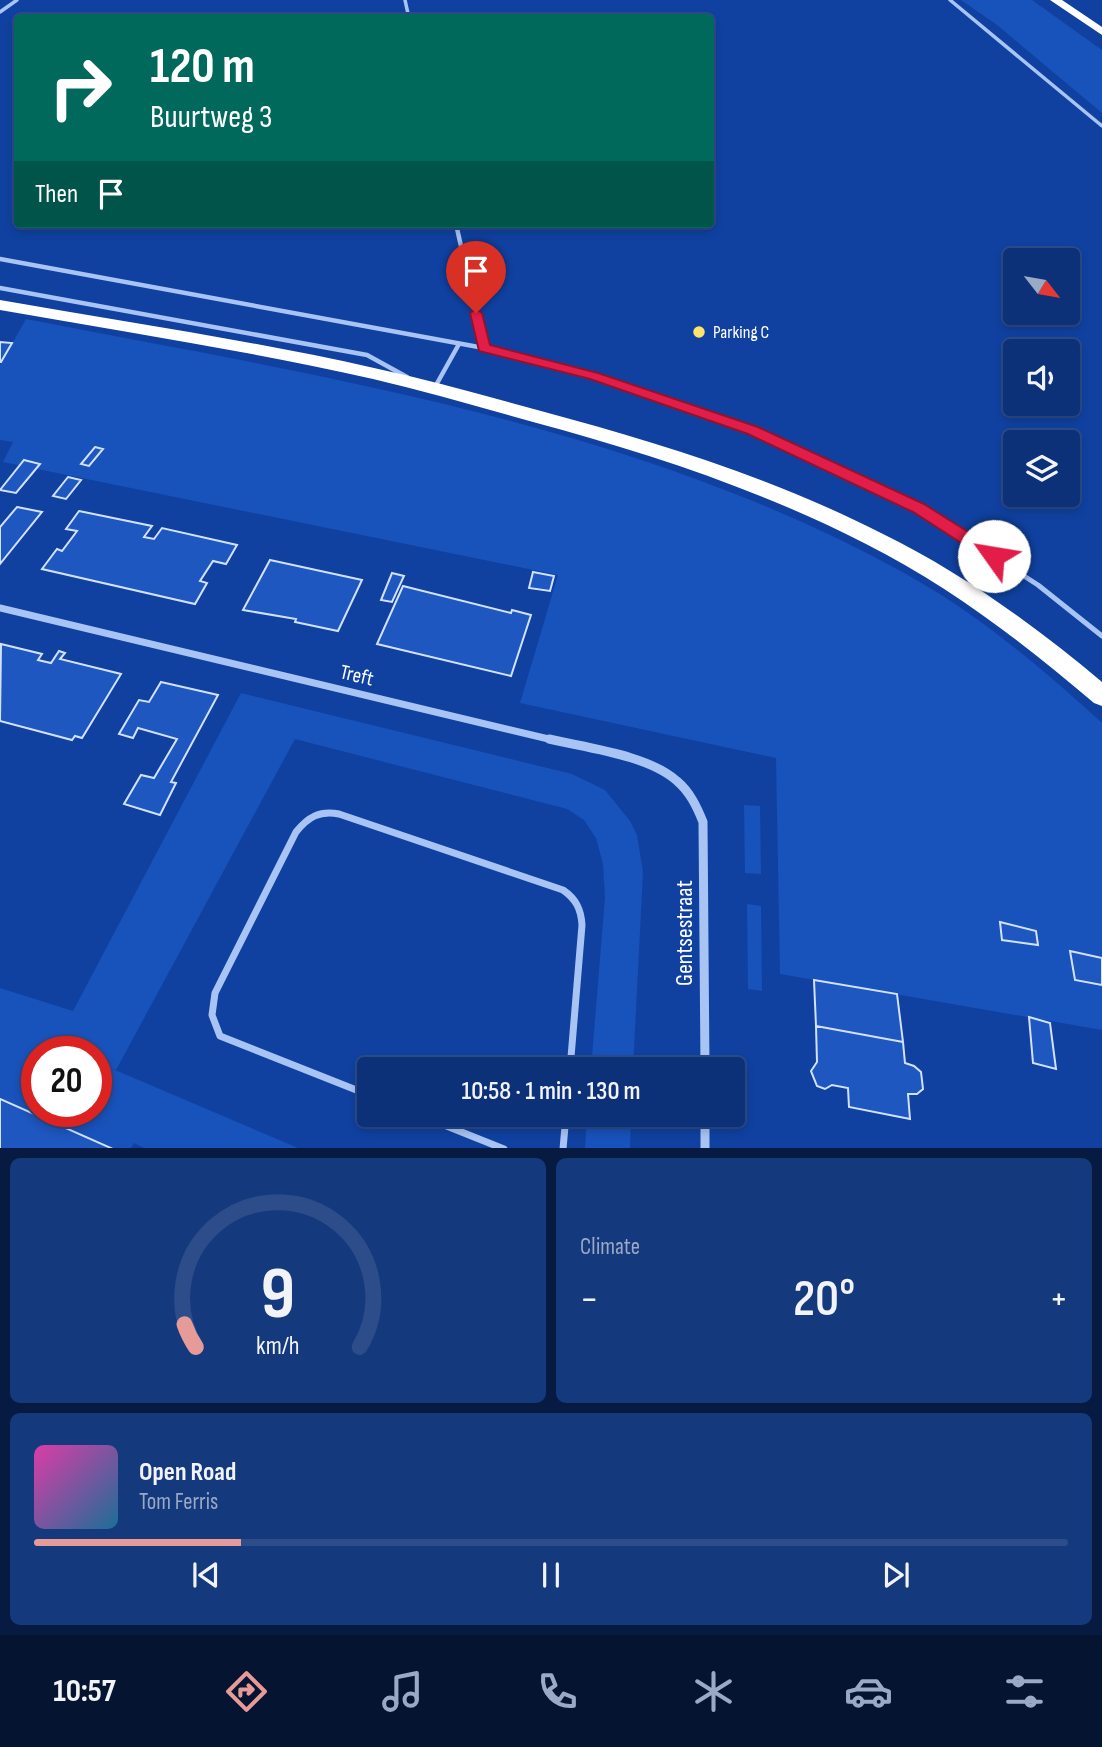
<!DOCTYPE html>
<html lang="en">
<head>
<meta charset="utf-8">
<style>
	body { margin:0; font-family:"Sofia Sans Condensed",sans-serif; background:#15397d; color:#f1f3f6; height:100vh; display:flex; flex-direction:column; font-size:26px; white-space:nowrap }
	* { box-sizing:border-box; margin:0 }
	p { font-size:23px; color:#9aa9c6 }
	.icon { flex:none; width:38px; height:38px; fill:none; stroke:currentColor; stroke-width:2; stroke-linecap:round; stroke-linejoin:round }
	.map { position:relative; height:1148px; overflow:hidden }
	.drawer { display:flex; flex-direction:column; gap:10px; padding:10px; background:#071b42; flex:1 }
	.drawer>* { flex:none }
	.guide { position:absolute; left:14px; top:14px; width:700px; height:214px; border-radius:7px; box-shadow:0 4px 10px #0003,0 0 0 2px #2c4c8a; background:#00695c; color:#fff; overflow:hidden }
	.needle { width:46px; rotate:121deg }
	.controls { position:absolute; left:1003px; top:248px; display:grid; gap:14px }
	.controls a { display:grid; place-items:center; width:77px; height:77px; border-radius:7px; background:#0c3178; box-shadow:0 4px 10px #0003,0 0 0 2px #2c4c8a; font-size:35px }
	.speed { position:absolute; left:21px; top:1036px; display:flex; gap:14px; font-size:35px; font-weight:700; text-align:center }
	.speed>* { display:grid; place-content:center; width:91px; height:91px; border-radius:50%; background:#0c3178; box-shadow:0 4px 10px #0003,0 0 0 2px #2c4c8a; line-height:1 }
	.speed .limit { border:10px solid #d22; background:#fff; color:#111 }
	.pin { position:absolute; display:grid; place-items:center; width:60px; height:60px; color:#fff; margin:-72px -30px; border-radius:50% 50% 50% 0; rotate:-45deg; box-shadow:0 0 7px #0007 }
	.pin .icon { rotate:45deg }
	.me { position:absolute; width:77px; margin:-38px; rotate:302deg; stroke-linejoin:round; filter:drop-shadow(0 0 5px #0008) }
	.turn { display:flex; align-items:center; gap:24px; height:147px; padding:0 21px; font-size:32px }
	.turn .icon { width:91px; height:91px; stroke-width:2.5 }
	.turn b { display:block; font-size:49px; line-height:60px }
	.then { display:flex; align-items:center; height:66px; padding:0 21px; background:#0003; gap:14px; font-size:26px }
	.big { font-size:52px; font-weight:600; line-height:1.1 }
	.drawer .card { flex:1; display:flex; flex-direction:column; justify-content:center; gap:10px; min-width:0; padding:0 24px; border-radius:10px; background:#15397d }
	.drawer .dial { align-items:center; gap:0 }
	.dial svg { height:182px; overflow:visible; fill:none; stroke:#2c4c8a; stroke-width:7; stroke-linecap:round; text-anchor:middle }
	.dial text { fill:#f1f3f6; stroke:none }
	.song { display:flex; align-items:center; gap:21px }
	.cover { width:84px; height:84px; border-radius:10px; background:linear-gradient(135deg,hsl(320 70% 55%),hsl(200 70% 35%)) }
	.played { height:7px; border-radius:4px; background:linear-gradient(90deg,#e69b98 20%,#2c4c8a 20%) }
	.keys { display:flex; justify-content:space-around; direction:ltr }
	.heat { display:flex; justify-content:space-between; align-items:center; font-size:38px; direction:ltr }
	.drawer .tiles { flex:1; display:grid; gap:10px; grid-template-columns:1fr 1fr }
	.card:last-child { grid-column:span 2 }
	.trip { position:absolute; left:357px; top:1057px; width:388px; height:70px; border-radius:7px; background:#0c3178; box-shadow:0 4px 10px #0003,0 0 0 2px #2c4c8a; font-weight:600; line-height:70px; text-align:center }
	.tabs { display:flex; height:112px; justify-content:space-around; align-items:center; background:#051430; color:#9aa9c6 }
	.tabs .icon { width:49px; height:49px }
	.tabs .current { color:#e69b98 }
	.tabs b { font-size:32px; color:#f1f3f6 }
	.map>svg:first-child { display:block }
	.green { fill:#1852bb; fill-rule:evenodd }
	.building { fill:#1e57c0; stroke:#d2e2fe; stroke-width:2 }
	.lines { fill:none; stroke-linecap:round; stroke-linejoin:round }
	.lane-far3 { stroke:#a8c4f5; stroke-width:3.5 }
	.lane-far2 { stroke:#a8c4f5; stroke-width:4.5 }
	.lane-far1 { stroke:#a8c4f5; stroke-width:5 }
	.lane { stroke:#a8c4f5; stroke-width:7 }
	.street-far1 { stroke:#a8c4f5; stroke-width:7 }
	.street { stroke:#a8c4f5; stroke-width:9 }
	.highway { fill:#fff; fill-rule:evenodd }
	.route { fill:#e11d48; stroke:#92132f; stroke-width:2 }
	.poi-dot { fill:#ffe36d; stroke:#1041a0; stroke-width:2.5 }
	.labels { text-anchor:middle; stroke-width:7; stroke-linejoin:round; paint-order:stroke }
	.far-poi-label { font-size:18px; fill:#fff; stroke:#1041a0; text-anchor:start }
	.street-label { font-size:21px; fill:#fff; stroke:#1041a0 }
	.near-street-label { font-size:24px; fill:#fff; stroke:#1041a0 }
</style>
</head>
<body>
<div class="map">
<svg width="1102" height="1149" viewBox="0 0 1102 1149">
	<rect width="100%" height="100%" fill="#1041a0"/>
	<path class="green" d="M961,0H1032L1102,50V113L997,25Z
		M26,319C325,377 635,424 906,574C978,614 1042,668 1102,723V1030L780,974L776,758L520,703L558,575L3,462L13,442L0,440V365Z
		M241,693L572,774L605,790L630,821L637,835L643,872L633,1069H591L605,897L603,864L596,838L584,820L567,809L295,739L116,1070L108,1067L298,1148L146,1149L134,1143L131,1148H113L0,1099V988L73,1011ZM37,1052H96V1111H37Z
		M744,805L760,806L761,874L745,873Z
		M747,904L761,906L762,991L748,989Z
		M587,1115H631L630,1148H585Z"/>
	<path class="building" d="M0,342L12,343L1,362H0Z
		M95,447L103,449L89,466L81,464Z
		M24,460L40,464L16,493L0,490Z
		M68,477L81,480L66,499L53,496Z
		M17,507L42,512L0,564V527Z
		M79,511L152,526L144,537L154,539L162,528L237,545L226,564L213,561L200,581L207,583L195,604L42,569L57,549L62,551L77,531L66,529Z
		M270,560L362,580L338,631L295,622L296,619L243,610Z
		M533,572L554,576L550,591L529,588Z
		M392,573L404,576L392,602L381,600Z
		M403,586L511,613L512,610L531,615L511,676L377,644Z
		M1,644L42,654L38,660L51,663L59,651L65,653L60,659L121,674L82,738L75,736L72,740L0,721Z
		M161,682L218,695L171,782L176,783L160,815L124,804L141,775L154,778L177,739L138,728L133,738L119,734L139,700L149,702Z
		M1000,922L1036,931L1038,945L1002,940Z
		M1070,951L1102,958V985L1075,980Z
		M814,980L897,994L903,1042L816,1026Z
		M1029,1017L1050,1023L1056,1069L1033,1063Z
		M816,1026L903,1042L905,1063L914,1066L921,1072L923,1089L917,1094H908L910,1119L849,1107L848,1088L832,1085L825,1089L817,1086L811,1071L817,1062Z
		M0,1099L113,1149H0Z"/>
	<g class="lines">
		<path class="lane-far3" d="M405,0L409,18
			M950,0L1102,126
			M0,12L17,0"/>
		<path class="lane-far2" d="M456,224L484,348
			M0,259L484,348L593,376L745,427
			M0,288L367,355L407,377
			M435,387L459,344"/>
		<path class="lane-far1" d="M740,425L918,508L1038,585L1102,636"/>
		<path class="lane" d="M369,1095L220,1036L212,1015L215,993L296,832C308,817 320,810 339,814L563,890C576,899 581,909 582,925L570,1069
			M419,1115L504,1149
			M563,1149L566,1115"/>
		<path class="street-far1" d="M0,608L557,741"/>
		<path class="street" d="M549,739C587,748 648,755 677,781C690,792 697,807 703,822L705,1069
			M705,1115V1149"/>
		<path class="highway" d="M1050,0H1062L1102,27V35Z
			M0,300C125,322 250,340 374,368C430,380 485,396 541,411C657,442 773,478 881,533C961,572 1034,625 1102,682V706L1094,703C1024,643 949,586 866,544C761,490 648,453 533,422C480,407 427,392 373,379C250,351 124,332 0,310Z"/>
	</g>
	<path class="route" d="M476,309L482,313L490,345L598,373L758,427L924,504L1000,552L1002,556L1000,561H989L913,512L748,434L590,379L479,351L470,313Z"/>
	<circle class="poi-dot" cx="699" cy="332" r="7"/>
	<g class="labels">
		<g class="far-poi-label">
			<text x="713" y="338">Parking C</text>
		</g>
		<g class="street-label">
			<text transform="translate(357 675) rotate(13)" y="7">Treft</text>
		</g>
		<g class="near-street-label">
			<text transform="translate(684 933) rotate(-90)" y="8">Gentsestraat</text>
		</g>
	</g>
</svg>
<div class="controls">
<a><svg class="needle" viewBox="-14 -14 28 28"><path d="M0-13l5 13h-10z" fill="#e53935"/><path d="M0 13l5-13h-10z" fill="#9aa9c6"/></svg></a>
<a><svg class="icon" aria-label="sound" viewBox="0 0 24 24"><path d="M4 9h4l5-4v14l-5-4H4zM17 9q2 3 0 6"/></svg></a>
<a><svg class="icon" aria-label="layers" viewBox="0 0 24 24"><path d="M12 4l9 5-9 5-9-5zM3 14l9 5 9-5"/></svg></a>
</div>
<div class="speed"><div class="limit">20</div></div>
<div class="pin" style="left:476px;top:313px;background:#d93025"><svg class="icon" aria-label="arrive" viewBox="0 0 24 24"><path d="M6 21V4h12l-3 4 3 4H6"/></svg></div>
<svg class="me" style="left:994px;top:556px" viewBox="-20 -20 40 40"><circle r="19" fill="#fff"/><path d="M0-13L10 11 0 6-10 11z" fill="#e11d48"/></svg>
<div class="trip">10:58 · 1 min · 130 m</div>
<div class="guide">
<div class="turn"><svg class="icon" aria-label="right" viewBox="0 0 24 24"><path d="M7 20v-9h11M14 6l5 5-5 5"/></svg><div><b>120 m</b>Buurtweg 3</div></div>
<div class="then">Then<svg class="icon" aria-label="arrive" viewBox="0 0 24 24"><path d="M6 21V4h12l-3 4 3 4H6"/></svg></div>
</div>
</div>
<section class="drawer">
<div class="tiles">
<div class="card dial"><svg viewBox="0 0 100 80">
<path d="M14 69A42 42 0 1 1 86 69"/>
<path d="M14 69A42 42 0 0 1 9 59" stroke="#e69b98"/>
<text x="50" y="56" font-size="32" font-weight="700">9</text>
<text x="50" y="72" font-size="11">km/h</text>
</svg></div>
<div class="card"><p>Climate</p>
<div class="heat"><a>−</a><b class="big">20°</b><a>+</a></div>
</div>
<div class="card">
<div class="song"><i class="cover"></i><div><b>Open Road</b><p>Tom Ferris</p></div></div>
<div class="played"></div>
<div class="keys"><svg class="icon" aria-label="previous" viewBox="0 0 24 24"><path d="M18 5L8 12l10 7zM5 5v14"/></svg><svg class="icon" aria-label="pause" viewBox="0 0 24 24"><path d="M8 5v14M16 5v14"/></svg><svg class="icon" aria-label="next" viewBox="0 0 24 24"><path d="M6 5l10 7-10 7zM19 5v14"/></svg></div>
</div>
</div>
</section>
<nav class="tabs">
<b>10:57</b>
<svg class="icon current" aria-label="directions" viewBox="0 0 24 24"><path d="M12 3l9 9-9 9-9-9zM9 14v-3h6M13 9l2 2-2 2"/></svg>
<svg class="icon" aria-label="music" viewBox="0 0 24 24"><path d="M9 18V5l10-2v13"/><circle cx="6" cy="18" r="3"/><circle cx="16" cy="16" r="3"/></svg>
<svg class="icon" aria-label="phone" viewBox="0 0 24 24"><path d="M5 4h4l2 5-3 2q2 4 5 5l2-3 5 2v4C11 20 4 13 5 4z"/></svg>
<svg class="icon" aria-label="climate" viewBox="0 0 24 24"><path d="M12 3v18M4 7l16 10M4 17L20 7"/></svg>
<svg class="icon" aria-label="car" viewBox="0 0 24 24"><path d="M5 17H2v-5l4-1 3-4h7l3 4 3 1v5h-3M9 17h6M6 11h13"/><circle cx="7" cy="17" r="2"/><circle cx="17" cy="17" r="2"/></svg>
<svg class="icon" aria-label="filters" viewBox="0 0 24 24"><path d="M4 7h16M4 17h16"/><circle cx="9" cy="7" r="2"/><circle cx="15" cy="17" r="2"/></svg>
</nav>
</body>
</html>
